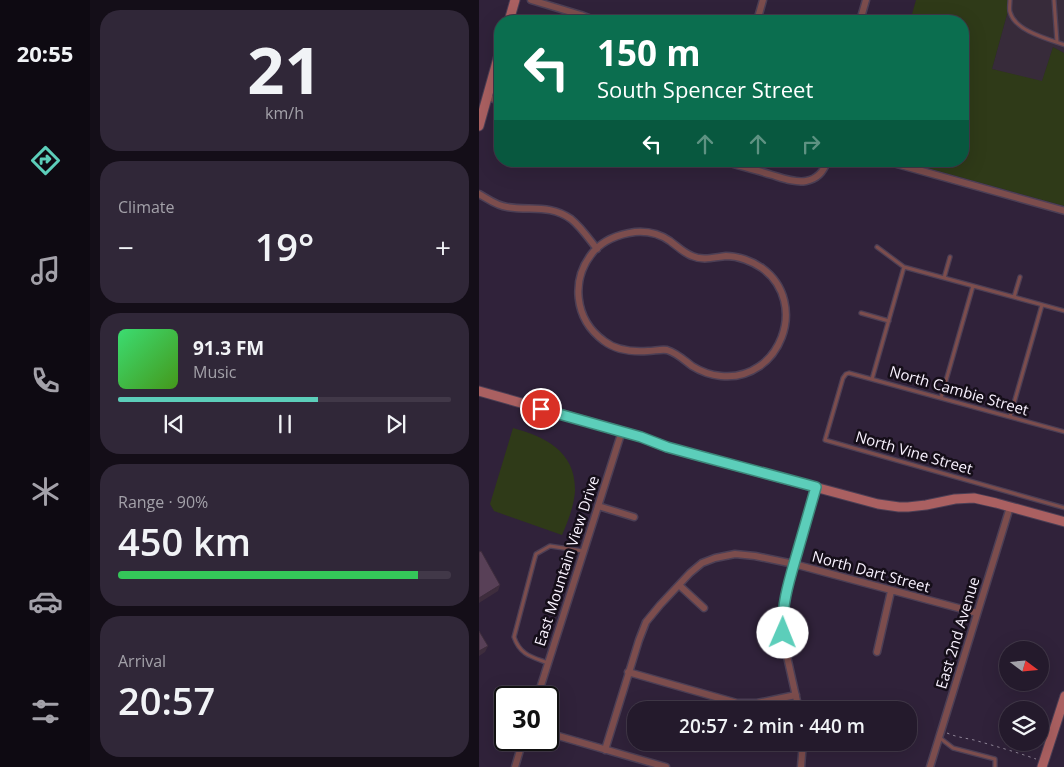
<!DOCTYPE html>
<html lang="en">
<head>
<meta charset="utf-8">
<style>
	body { margin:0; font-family:"Open Sans",sans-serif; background:#302738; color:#f1f3f6; height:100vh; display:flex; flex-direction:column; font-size:19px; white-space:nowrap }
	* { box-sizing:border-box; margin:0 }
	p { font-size:16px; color:#a3a1a9 }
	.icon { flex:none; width:28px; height:28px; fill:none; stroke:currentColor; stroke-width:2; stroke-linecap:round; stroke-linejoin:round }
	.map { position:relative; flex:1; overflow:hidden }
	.details { display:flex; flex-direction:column; gap:10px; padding:10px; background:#140e18; width:389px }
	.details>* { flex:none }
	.guide { position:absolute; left:15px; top:15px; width:475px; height:152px; border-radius:20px; box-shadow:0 5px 20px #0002,0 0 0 1px #413848; background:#0b6e4f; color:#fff; overflow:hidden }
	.needle { width:32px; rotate:106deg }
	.buttons { position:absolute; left:520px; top:641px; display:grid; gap:10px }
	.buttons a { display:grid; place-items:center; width:50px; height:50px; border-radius:50%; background:#241a2c; box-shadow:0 5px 20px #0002,0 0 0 1px #413848; font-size:25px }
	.speed { position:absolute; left:15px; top:686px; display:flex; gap:10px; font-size:25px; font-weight:700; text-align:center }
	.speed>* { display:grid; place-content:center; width:65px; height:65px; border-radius:50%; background:#241a2c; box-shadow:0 5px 20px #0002,0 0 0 1px #413848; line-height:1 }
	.speed .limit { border:2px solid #111; border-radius:8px; background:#fff; color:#111 }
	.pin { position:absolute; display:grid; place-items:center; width:42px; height:42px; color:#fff; margin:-21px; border:2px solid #fff; border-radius:50%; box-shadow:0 1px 5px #0007 }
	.me { position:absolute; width:55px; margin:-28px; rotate:1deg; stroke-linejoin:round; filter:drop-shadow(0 0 4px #0008) }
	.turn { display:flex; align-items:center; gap:18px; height:105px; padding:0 20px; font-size:22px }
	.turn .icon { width:65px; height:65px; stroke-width:2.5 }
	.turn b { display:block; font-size:35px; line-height:42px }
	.lanes { display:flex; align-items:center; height:48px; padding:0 20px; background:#0003; justify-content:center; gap:25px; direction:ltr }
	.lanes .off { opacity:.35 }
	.big { font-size:38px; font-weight:600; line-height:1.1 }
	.details .widget { flex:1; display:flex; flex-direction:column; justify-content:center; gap:8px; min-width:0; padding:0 18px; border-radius:20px; background:#302738 }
	.details .dial { align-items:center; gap:0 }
	.dial b { font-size:65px; line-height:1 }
	.song { display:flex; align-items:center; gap:15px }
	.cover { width:60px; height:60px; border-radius:8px; background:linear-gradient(135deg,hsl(140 70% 55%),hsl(100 70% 35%)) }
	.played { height:5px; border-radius:2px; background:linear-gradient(90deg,#5cceba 60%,#413848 60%) }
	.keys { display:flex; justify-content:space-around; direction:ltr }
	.heat { display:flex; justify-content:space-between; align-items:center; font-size:28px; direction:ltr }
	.charge { height:8px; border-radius:4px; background:linear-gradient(90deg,#34c759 90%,#413848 0) }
	.trip { position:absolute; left:148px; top:701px; width:290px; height:50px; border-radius:20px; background:#241a2c; box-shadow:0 5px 20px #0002,0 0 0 1px #413848; font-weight:600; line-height:50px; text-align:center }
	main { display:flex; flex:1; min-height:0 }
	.menu { display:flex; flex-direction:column; width:90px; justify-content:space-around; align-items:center; background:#0e0a12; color:#a3a1a9 }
	.menu .icon { width:35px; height:35px }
	.menu .on { color:#5cceba }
	.menu b { font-size:22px; color:#f1f3f6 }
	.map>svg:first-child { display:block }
	.industrial { fill:#372b3a }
	.green { fill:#2f3a18 }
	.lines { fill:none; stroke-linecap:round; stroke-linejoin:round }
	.lane-casing { stroke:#4c3f55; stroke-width:5.5 }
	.street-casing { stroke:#4c3f55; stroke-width:9 }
	.secondary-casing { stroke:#4c3f55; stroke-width:11 }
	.path { stroke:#908698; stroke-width:1; stroke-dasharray:2.5 4; stroke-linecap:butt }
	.lane { stroke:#7c4d4d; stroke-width:3 }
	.street { stroke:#7c4d4d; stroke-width:6 }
	.secondary { stroke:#aa6061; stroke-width:9 }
	.shaded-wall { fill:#3e2d3d }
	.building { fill:#584057; stroke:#3e2d3d }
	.route-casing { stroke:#3c8679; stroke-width:12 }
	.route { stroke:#5cceba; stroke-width:9 }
	.labels { text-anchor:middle; stroke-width:5; stroke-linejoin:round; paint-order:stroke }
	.street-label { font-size:15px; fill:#f8f1fe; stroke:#150e19 }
</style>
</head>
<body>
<main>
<nav class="menu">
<b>20:55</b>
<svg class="icon on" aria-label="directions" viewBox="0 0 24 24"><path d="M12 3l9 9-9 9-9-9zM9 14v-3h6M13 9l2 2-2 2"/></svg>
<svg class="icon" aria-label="music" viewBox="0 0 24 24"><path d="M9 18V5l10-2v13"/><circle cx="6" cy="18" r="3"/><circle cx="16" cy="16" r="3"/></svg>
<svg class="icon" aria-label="phone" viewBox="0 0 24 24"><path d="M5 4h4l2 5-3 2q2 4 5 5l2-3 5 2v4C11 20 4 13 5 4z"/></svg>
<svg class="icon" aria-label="climate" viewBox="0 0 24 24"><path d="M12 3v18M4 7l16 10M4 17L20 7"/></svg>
<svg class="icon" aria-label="car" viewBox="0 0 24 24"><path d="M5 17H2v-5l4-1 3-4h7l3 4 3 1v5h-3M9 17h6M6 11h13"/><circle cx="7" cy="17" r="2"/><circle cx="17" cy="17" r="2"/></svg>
<svg class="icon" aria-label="filters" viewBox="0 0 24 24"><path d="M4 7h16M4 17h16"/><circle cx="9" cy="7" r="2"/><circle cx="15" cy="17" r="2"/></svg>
</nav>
<section class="details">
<div class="widget dial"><b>21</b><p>km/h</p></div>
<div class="widget"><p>Climate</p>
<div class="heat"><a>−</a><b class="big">19°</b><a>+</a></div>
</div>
<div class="widget">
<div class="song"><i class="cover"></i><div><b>91.3 FM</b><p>Music</p></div></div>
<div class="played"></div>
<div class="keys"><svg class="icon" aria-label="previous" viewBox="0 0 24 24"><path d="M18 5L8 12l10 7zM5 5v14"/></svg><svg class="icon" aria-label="pause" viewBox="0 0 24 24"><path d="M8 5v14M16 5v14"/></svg><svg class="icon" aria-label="next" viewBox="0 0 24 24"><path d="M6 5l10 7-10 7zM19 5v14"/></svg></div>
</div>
<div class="widget"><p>Range · 90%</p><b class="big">450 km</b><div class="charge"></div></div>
<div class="widget"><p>Arrival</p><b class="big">20:57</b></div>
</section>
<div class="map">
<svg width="586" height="767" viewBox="0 0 586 767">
	<rect width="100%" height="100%" fill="#30223a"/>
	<path class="industrial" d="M532,0H585V53L574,47L563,82L513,69Z"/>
	<path class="green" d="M437,0H532L513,69L563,81L574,47L585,53V206L423,161H484V21H431Z
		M34,428C66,437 97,451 96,491C95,506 89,521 83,535L15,511L11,504Z"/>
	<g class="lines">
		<defs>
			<path id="lane" d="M531,0C531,4 530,9 531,12C536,31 569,39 586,45
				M575,0L578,42
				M398,247L425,267L586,311
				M465,278L471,257
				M535,297L541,277
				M382,313L410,321
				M393,379L425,267
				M462,398L494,286
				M531,417L563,305
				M586,432L370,373L367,374L364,378L346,440L586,508
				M69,663C53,657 41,655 35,637L55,561L57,554L71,546L104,551
				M461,738L474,748L516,759V767"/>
			<path id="street" d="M52,0L102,15L117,21
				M278,21L284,0
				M381,21L387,0
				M8,97L21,101
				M244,161C261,166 277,170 293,175C303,178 316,183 327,181C338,179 345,171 348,161
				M407,161L586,211
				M0,194C9,199 18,206 28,207C51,211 71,204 92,219C102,227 110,239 118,249
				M156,232C168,231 181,234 191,241C199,247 205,253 213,256C224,261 236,257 247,256C259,256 273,261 283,268C331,303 301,382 242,376C232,375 221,371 213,366C205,360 198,353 188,350C182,349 175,351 169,351C154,352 138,351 125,341C95,319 91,279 115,251C125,240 141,234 156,232Z
				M119,506L155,517
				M200,585L225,608
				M398,652L412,591
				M149,672L258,703H278L317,695
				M58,698L143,431
				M320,710L305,643L303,617L305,602L315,564L337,487
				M69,733L187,767
				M126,750L160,640L167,622L181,605L211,573L223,563L236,558L256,554L276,556L315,564L498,613
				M36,767L44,740
				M322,767L324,742
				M451,767L531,507"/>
			<path id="secondary" d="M30,21L36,0
				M0,126L21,51
				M0,391L162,437L187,447L399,504L420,507H429L447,505L476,499L495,498L517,503L586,522
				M563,767L586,696"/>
		</defs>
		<use href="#lane" class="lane-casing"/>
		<use href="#street" class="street-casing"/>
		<use href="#secondary" class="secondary-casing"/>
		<path class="path" d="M468,733C477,737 486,738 495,740C516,746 537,752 557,759"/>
		<use href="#lane" class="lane"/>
		<use href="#street" class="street"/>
		<use href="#secondary" class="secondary"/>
	</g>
	<path class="shaded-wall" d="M21,585L19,591L0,603V598Z
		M9,646L6,652L0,656V651Z"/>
	<path class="building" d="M2,551L21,585L0,598V552Z
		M0,631L9,646L0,651Z"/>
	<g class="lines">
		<defs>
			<path id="route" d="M62,409L162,437L188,447L221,456L337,487C331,508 325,529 319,550C311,578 302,604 304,633"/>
		</defs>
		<use href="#route" class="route-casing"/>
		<use href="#route" class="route"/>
	</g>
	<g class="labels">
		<g class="street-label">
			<text transform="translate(480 391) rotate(16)" y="5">North Cambie Street</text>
			<text transform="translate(435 453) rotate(16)" y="5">North Vine Street</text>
			<text transform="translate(88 561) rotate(-72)" y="5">East Mountain View Drive</text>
			<text transform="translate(392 572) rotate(15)" y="5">North Dart Street</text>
			<text transform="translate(479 633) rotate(-73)" y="5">East 2nd Avenue</text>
		</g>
	</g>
</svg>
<div class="buttons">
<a><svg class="needle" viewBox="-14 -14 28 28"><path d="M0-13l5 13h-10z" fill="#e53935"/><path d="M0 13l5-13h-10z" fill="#a3a1a9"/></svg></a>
<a><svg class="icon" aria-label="layers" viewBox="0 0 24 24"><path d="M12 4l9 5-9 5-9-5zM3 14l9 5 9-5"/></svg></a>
</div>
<div class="speed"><div class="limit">30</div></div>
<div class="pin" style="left:62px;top:409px;background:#d93025"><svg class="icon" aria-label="arrive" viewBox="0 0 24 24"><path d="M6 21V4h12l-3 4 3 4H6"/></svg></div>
<svg class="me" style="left:304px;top:633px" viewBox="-20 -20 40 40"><circle r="19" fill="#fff"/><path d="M0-13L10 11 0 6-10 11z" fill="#5cceba"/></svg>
<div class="trip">20:57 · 2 min · 440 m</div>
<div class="guide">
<div class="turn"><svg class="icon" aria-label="left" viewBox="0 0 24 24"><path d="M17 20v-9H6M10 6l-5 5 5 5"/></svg><div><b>150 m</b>South Spencer Street</div></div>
<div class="lanes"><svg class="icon" aria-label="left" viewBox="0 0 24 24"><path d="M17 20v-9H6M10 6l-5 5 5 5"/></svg><svg class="icon off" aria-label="ahead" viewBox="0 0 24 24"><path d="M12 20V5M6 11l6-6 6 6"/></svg><svg class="icon off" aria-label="ahead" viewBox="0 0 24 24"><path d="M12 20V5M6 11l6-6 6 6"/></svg><svg class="icon off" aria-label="right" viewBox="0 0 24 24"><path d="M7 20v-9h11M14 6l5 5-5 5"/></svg></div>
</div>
</div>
</main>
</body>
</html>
